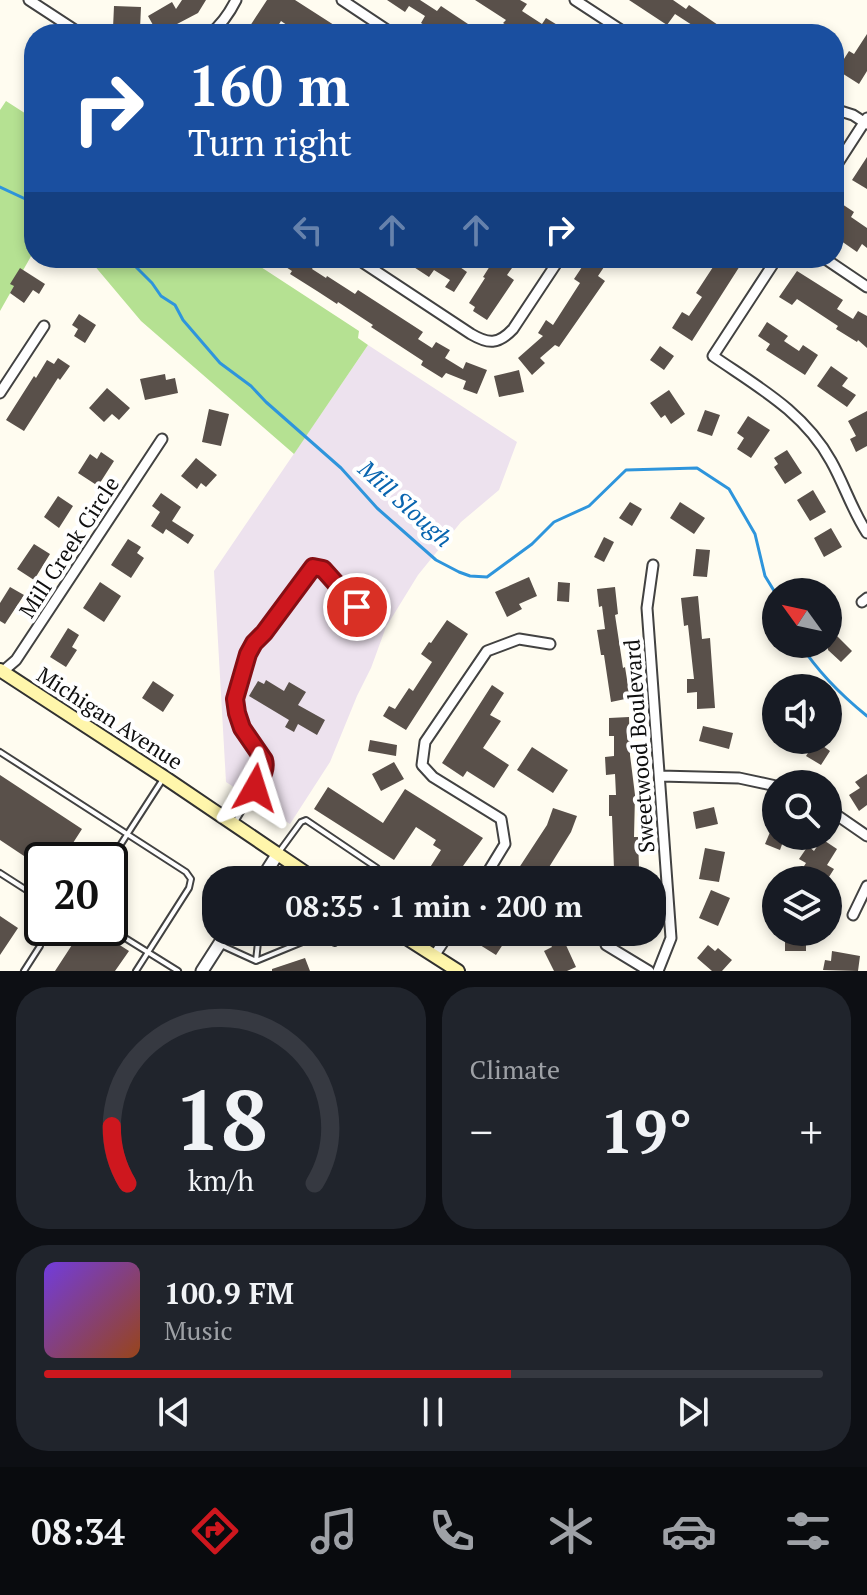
<!DOCTYPE html>
<html lang="en">
<head>
<meta charset="utf-8">
<style>
	body { margin:0; font-family:"PT Serif",serif; background:#20242c; color:#f1f3f6; height:100vh; display:flex; flex-direction:column; font-size:30px; white-space:nowrap }
	* { box-sizing:border-box; margin:0 }
	p { font-size:26px; color:#9ea1a6 }
	.icon { flex:none; width:44px; height:44px; fill:none; stroke:currentColor; stroke-width:2; stroke-linecap:round; stroke-linejoin:round }
	.map { position:relative; height:971px; overflow:hidden }
	.drawer { display:flex; flex-direction:column; gap:16px; padding:16px; background:#0d0f14; flex:1 }
	.drawer>* { flex:none }
	.guide { position:absolute; left:24px; top:24px; width:820px; height:244px; border-radius:32px; box-shadow:0 4px 12px #0003; background:#1a4fa0; color:#fff; overflow:hidden }
	.needle { width:52px; rotate:303deg }
	.fabs { position:absolute; left:762px; top:578px; display:grid; gap:16px }
	.fabs a { display:grid; place-items:center; width:80px; height:80px; border-radius:50%; background:#171b24; box-shadow:0 4px 12px #0003; font-size:40px }
	.speed { position:absolute; left:24px; top:842px; display:flex; gap:16px; font-size:40px; font-weight:700; text-align:center }
	.speed>* { display:grid; place-content:center; width:104px; height:104px; border-radius:50%; background:#171b24; box-shadow:0 4px 12px #0003; line-height:1 }
	.speed .limit { border:4px solid #111; border-radius:12px; background:#fff; color:#111 }
	.pin { position:absolute; display:grid; place-items:center; width:68px; height:68px; color:#fff; margin:-34px; border:4px solid #fff; border-radius:50%; box-shadow:0 2px 8px #0007 }
	.me { position:absolute; width:88px; margin:-44px; rotate:6deg; stroke-linejoin:round; filter:drop-shadow(0 0 6px #0008) }
	.turn { display:flex; align-items:center; gap:28px; height:168px; padding:0 32px; font-size:36px }
	.turn .icon { width:104px; height:104px; stroke-width:2.5 }
	.turn b { display:block; font-size:56px; line-height:68px }
	.lanes { display:flex; align-items:center; height:76px; padding:0 32px; background:#0003; justify-content:center; gap:40px; direction:ltr }
	.lanes .off { opacity:.35 }
	.big { font-size:60px; font-weight:700; line-height:1.1 }
	.drawer .card { flex:1; display:flex; flex-direction:column; justify-content:center; gap:12px; min-width:0; padding:0 28px; border-radius:32px; background:#20242c }
	.drawer .dial { align-items:center; gap:0 }
	.dial svg { height:208px; overflow:visible; fill:none; stroke:#363941; stroke-width:7; stroke-linecap:round; text-anchor:middle }
	.dial text { fill:#f1f3f6; stroke:none }
	.song { display:flex; align-items:center; gap:24px }
	.cover { width:96px; height:96px; border-radius:12px; background:linear-gradient(135deg,hsl(260 70% 55%),hsl(20 70% 35%)) }
	.played { height:8px; border-radius:4px; background:linear-gradient(90deg,#ce171e 60%,#363941 60%) }
	.keys { display:flex; justify-content:space-around; direction:ltr }
	.heat { display:flex; justify-content:space-between; align-items:center; font-size:44px; direction:ltr }
	.drawer .tiles { flex:1; display:grid; gap:16px; grid-template-columns:1fr 1fr }
	.card:last-child { grid-column:span 2 }
	.trip { position:absolute; left:202px; top:866px; width:464px; height:80px; border-radius:32px; background:#171b24; box-shadow:0 4px 12px #0003; font-weight:700; line-height:80px; text-align:center }
	.tab-bar { display:flex; height:128px; justify-content:space-around; align-items:center; background:#090b0e; color:#9ea1a6 }
	.tab-bar .icon { width:56px; height:56px }
	.tab-bar .active { color:#ce171e }
	.tab-bar b { font-size:36px; color:#f1f3f6 }
	.map>svg:first-child { display:block }
	.industrial { fill:#ede2ee }
	.forest { fill:#b5e192 }
	.lines { fill:none; stroke-linecap:round; stroke-linejoin:round }
	.stream { stroke:#2e95dc; stroke-width:3 }
	.building { fill:#59504a }
	.service-casing { stroke:#424242; stroke-width:8 }
	.minor-casing { stroke:#424242; stroke-width:13 }
	.tertiary-casing { stroke:#424242; stroke-width:15 }
	.secondary-casing { stroke:#313131; stroke-width:16 }
	.service { stroke:#fff; stroke-width:4 }
	.minor { stroke:#fff; stroke-width:9 }
	.tertiary { stroke:#fff; stroke-width:11 }
	.secondary { stroke:#fff6ab; stroke-width:12 }
	.route-casing { stroke:#860f14; stroke-width:20 }
	.route { stroke:#ce171e; stroke-width:14 }
	.labels { text-anchor:middle; stroke-width:8; stroke-linejoin:round; paint-order:stroke }
	.street-label { font-size:22px; fill:#0f0f0f; stroke:#fff }
	.water-label { font-size:24px; font-style:italic; fill:#0965af; stroke:#fff }
</style>
</head>
<body>
<div class="map">
<svg width="867" height="971" viewBox="0 0 867 971">
	<rect width="100%" height="100%" fill="#fffcf0"/>
	<path class="industrial" d="M368,345L517,442L499,490L461,522L418,575L386,627L371,668L357,696L330,762L290,824L226,782L214,571Z"/>
	<path class="forest" d="M6,101L34,119V251L0,311V110Z
		M88,258H247L359,331L358,338L368,345L294,454L141,321Z"/>
	<g class="lines">
		<path class="stream" d="M0,187L34,203
			M127,258L152,283L161,296L175,305L183,320L220,363L251,386L266,402L341,468L377,508L436,560L459,572L470,576L487,577L532,544L554,522L589,506L626,470L697,468L729,489L755,534L765,576L776,594
			M800,644C818,672 841,695 867,716"/>
	</g>
	<path class="building" d="M182,0H206L198,13L158,34L148,16L172,2L176,9Z
		M267,0H295L348,34H300L281,21L273,34H255L248,29Z
		M387,0H420L437,11L441,6L483,34H438L421,23L425,16L409,6L405,12Z
		M475,0H520L527,4L522,11L542,24L546,18L559,26L554,34H520L503,23L506,20Z
		M629,0H673L686,9L689,5L731,34H686L692,25L675,14L667,25Z
		M114,6L141,7L140,29L113,28Z
		M867,34V71L859,84L837,70L849,51L854,54Z
		M867,157V189L852,180Z
		M839,202L854,212L851,217L867,228V248L862,244L857,252L834,236V209Z
		M272,258H311L316,262L312,269L326,278L327,276L355,294L358,290L423,332L418,339L432,348L436,342L450,350L445,358L463,369L466,362L487,370L477,394L463,389L466,381L446,373L442,378L421,365L423,361L371,327L373,325L338,302L337,304L317,291L290,274L292,271Z
		M400,258H439L448,263L450,260L467,272L454,292L445,287L450,280L434,270L429,277Z
		M495,258L512,268L507,275L514,280L487,320L473,311L475,307L469,303L485,278L483,277Z
		M588,258H610L598,276L605,281L559,347L555,345L540,358L545,363L532,375L518,358L543,336L538,333L546,320L553,325L580,283L574,279Z
		M714,258H745L692,341L672,328L682,312L689,316L702,297L696,293L713,267L710,265Z
		M20,268L45,284L39,294L33,290L24,303L10,293L14,286L10,284Z
		M797,271L843,300L837,309L853,319L858,311L867,316V348L858,340L857,342L836,329L838,326L797,299L792,305L779,297Z
		M79,314L96,325L85,343L74,336L78,329L72,325Z
		M767,322L788,336L784,341L799,351L803,345L818,355L805,375L766,350L770,344L758,336Z
		M660,346L674,356L664,370L650,360Z
		M58,358L70,366L60,380L58,378L24,431L6,420L34,376L36,378L47,360L54,364Z
		M831,366L848,378L842,386L856,395L847,407L817,386Z
		M519,370L524,392L499,397L494,376Z
		M165,374L166,380L175,378L178,393L145,400L140,379Z
		M107,388L130,408L119,420L112,414L104,422L89,408Z
		M669,390L685,414L671,424L665,415L661,418L650,403Z
		M209,409L229,414L221,446L202,442Z
		M705,410L720,415L712,436L697,431Z
		M867,411V446L856,452L850,439L856,436L848,421Z
		M748,416L770,430L751,458L737,449L744,438L737,433Z
		M787,450L802,473L785,484L774,467L778,464L774,458Z
		M101,452L114,461L98,486L78,473L90,454L97,459Z
		M196,458L217,475L206,487L201,483L197,489L181,476Z
		M813,490L826,512L810,521L797,500Z
		M161,493L181,507L172,521L194,535L188,544L166,529L163,534L151,526L160,512L152,506Z
		M58,496L73,506L59,528L44,517Z
		M630,502L642,509L632,526L619,518Z
		M680,502L705,518L694,534L670,518Z
		M831,528L842,547L824,557L814,538Z
		M604,537L614,542L604,562L594,557Z
		M128,539L141,547L137,553L144,558L131,578L111,565Z
		M34,544L50,554L34,580L17,569Z
		M696,549L710,550L707,577L693,576Z
		M529,577L537,596L519,604L522,609L507,617L495,592Z
		M100,582L121,596L104,622L83,608Z
		M558,582L570,583L569,602L557,601Z
		M10,587L24,595L5,624L0,621V603Z
		M615,587L618,614L615,615L623,668L625,667L630,698L611,702L604,655H601L597,630L605,629L602,606L599,607L597,589Z
		M698,596L702,639L710,638L715,708L697,709V692L687,693V679H694L688,625L684,626L681,598Z
		M447,620L468,634L406,730L383,716L389,706L395,709L409,688L413,691L432,662L421,654L429,642L431,643Z
		M828,627L852,651L841,662L828,650Z
		M68,628L79,635L72,647L77,650L66,667L50,657Z
		M266,680L284,691L289,682L306,692L298,705L325,720L317,735L298,724L294,732L285,727L289,720L249,696L258,681L264,684Z
		M153,681L174,695L163,712L142,698Z
		M492,685L504,693L490,715L501,721L483,748L509,765L494,788L467,771L463,777L442,763Z
		M629,717L630,755L635,795L634,837H638L639,868L614,869L612,816H609V795H616L615,774L606,775L605,757L614,756V736H609V718Z
		M703,726L733,733L729,749L699,741Z
		M370,740L397,745L396,756L368,751Z
		M816,741L830,751L821,765L806,756Z
		M532,747L568,770L553,793L517,770Z
		M394,762L404,779L381,791L372,774Z
		M867,774V805L859,811L849,795L860,788L855,782Z
		M0,775L82,829L62,860H42V868L0,840Z
		M328,787L383,823L405,789L483,838L453,880H422L441,850L433,845L436,840L416,827L394,860L314,809Z
		M714,807L718,824L696,829L693,812Z
		M553,808L577,816L571,832L541,880H511L547,825Z
		M776,818V836H785L780,850L765,844Z
		M822,839L837,849L827,865L834,869L827,880H795L806,863L799,859L808,846L814,851Z
		M705,848L725,852L719,882L699,879Z
		M711,890L730,898L718,926L699,918Z
		M0,916L18,928L0,955Z
		M83,928H93L129,951L115,971H55Z
		M478,932H511L496,955L472,940Z
		M544,932H560L576,967L567,971H554L544,951L552,947Z
		M785,932H806V951H785Z
		M708,945L715,951L718,948L732,960L722,971H712L697,958Z
		M832,951L860,956L858,971L823,970L825,960L831,961Z
		M305,958L310,971H272V969Z"/>
	<g class="lines">
		<defs>
			<path id="service" d="M0,752L186,872L191,879L189,888L136,971
				M235,822L265,772L264,760L242,728L237,713L235,699L248,654L254,643L264,633L313,567L323,569L374,626
				M279,852L301,822L306,820L377,868L379,876L377,880
				M110,861L163,779
				M0,873L42,900
				M109,928L178,971
				M221,945L256,961L317,936L335,943L343,932
				M256,961L258,942L263,932
				M24,971L40,946L42,915"/>
			<path id="minor" d="M29,0L81,34
				M342,0L393,34
				M575,0L627,34
				M210,34C222,24 229,14 236,0
				M834,109L853,115L867,124
				M834,169L867,118
				M356,258L471,334C488,344 498,345 513,329L560,258
				M777,258L713,356C758,387 804,412 831,461C844,484 852,510 867,533
				M824,258L867,287
				M0,393L44,326
				M653,565L647,608L671,938L658,971
				M862,602L867,598
				M2,672L16,660L162,439
				M660,776L739,778L776,786
				M828,809L867,836
				M483,880L505,844L501,819L433,777L422,765L425,742L487,651L519,639L550,644
				M853,915L867,886
				M606,945L649,971
				M434,956L450,932"/>
			<path id="tertiary" d="M261,880L277,855
				M202,971L227,932"/>
			<path id="secondary" d="M0,670L164,777L316,880
				M397,932L458,971"/>
		</defs>
		<use href="#service" class="service-casing"/>
		<use href="#minor" class="minor-casing"/>
		<use href="#tertiary" class="tertiary-casing"/>
		<use href="#secondary" class="secondary-casing"/>
		<use href="#service" class="service"/>
		<use href="#minor" class="minor"/>
		<use href="#tertiary" class="tertiary"/>
		<use href="#secondary" class="secondary"/>
	</g>
	<g class="lines">
		<defs>
			<path id="route" d="M255,788C260,779 267,771 264,760L242,728L237,713L235,699L248,654L254,643L264,633L313,567L323,569L357,607"/>
		</defs>
		<use href="#route" class="route-casing"/>
		<use href="#route" class="route"/>
	</g>
	<g class="labels">
		<g class="street-label">
			<text transform="translate(69 547) rotate(-57)" y="8">Mill Creek Circle</text>
			<text transform="translate(110 718) rotate(33)" y="8">Michigan Avenue</text>
			<text transform="translate(639 746) rotate(-94)" y="8">Sweetwood Boulevard</text>
		</g>
		<g class="water-label">
			<text transform="translate(405 504) rotate(42)" y="8">Mill Slough</text>
		</g>
	</g>
</svg>
<div class="fabs">
<a><svg class="needle" viewBox="-14 -14 28 28"><path d="M0-13l5 13h-10z" fill="#e53935"/><path d="M0 13l5-13h-10z" fill="#9ea1a6"/></svg></a>
<a><svg class="icon" aria-label="sound" viewBox="0 0 24 24"><path d="M4 9h4l5-4v14l-5-4H4zM17 9q2 3 0 6"/></svg></a>
<a><svg class="icon" aria-label="search" viewBox="0 0 24 24"><circle cx="10" cy="10" r="6"/><path d="M15 15l6 6"/></svg></a>
<a><svg class="icon" aria-label="layers" viewBox="0 0 24 24"><path d="M12 4l9 5-9 5-9-5zM3 14l9 5 9-5"/></svg></a>
</div>
<div class="speed"><div class="limit">20</div></div>
<div class="pin" style="left:357px;top:607px;background:#d93025"><svg class="icon" aria-label="arrive" viewBox="0 0 24 24"><path d="M6 21V4h12l-3 4 3 4H6"/></svg></div>
<svg class="me" style="left:255px;top:788px" viewBox="-20 -20 40 40"><path d="M0-17L14 15 0 8-14 15z" fill="#ce171e" stroke="#fff" stroke-width="4"/></svg>
<div class="trip">08:35 · 1 min · 200 m</div>
<div class="guide">
<div class="turn"><svg class="icon" aria-label="right" viewBox="0 0 24 24"><path d="M7 20v-9h11M14 6l5 5-5 5"/></svg><div><b>160 m</b>Turn right</div></div>
<div class="lanes"><svg class="icon off" aria-label="left" viewBox="0 0 24 24"><path d="M17 20v-9H6M10 6l-5 5 5 5"/></svg><svg class="icon off" aria-label="ahead" viewBox="0 0 24 24"><path d="M12 20V5M6 11l6-6 6 6"/></svg><svg class="icon off" aria-label="ahead" viewBox="0 0 24 24"><path d="M12 20V5M6 11l6-6 6 6"/></svg><svg class="icon" aria-label="right" viewBox="0 0 24 24"><path d="M7 20v-9h11M14 6l5 5-5 5"/></svg></div>
</div>
</div>
<section class="drawer">
<div class="tiles">
<div class="card dial"><svg viewBox="0 0 100 80">
<path d="M14 69A42 42 0 1 1 86 69"/>
<path d="M14 69A42 42 0 0 1 8 47" stroke="#ce171e"/>
<text x="50" y="56" font-size="32" font-weight="700">18</text>
<text x="50" y="72" font-size="11">km/h</text>
</svg></div>
<div class="card"><p>Climate</p>
<div class="heat"><a>−</a><b class="big">19°</b><a>+</a></div>
</div>
<div class="card">
<div class="song"><i class="cover"></i><div><b>100.9 FM</b><p>Music</p></div></div>
<div class="played"></div>
<div class="keys"><svg class="icon" aria-label="previous" viewBox="0 0 24 24"><path d="M18 5L8 12l10 7zM5 5v14"/></svg><svg class="icon" aria-label="pause" viewBox="0 0 24 24"><path d="M8 5v14M16 5v14"/></svg><svg class="icon" aria-label="next" viewBox="0 0 24 24"><path d="M6 5l10 7-10 7zM19 5v14"/></svg></div>
</div>
</div>
</section>
<nav class="tab-bar">
<b>08:34</b>
<svg class="icon active" aria-label="directions" viewBox="0 0 24 24"><path d="M12 3l9 9-9 9-9-9zM9 14v-3h6M13 9l2 2-2 2"/></svg>
<svg class="icon" aria-label="music" viewBox="0 0 24 24"><path d="M9 18V5l10-2v13"/><circle cx="6" cy="18" r="3"/><circle cx="16" cy="16" r="3"/></svg>
<svg class="icon" aria-label="phone" viewBox="0 0 24 24"><path d="M5 4h4l2 5-3 2q2 4 5 5l2-3 5 2v4C11 20 4 13 5 4z"/></svg>
<svg class="icon" aria-label="climate" viewBox="0 0 24 24"><path d="M12 3v18M4 7l16 10M4 17L20 7"/></svg>
<svg class="icon" aria-label="car" viewBox="0 0 24 24"><path d="M5 17H2v-5l4-1 3-4h7l3 4 3 1v5h-3M9 17h6M6 11h13"/><circle cx="7" cy="17" r="2"/><circle cx="17" cy="17" r="2"/></svg>
<svg class="icon" aria-label="filters" viewBox="0 0 24 24"><path d="M4 7h16M4 17h16"/><circle cx="9" cy="7" r="2"/><circle cx="15" cy="17" r="2"/></svg>
</nav>
</body>
</html>
